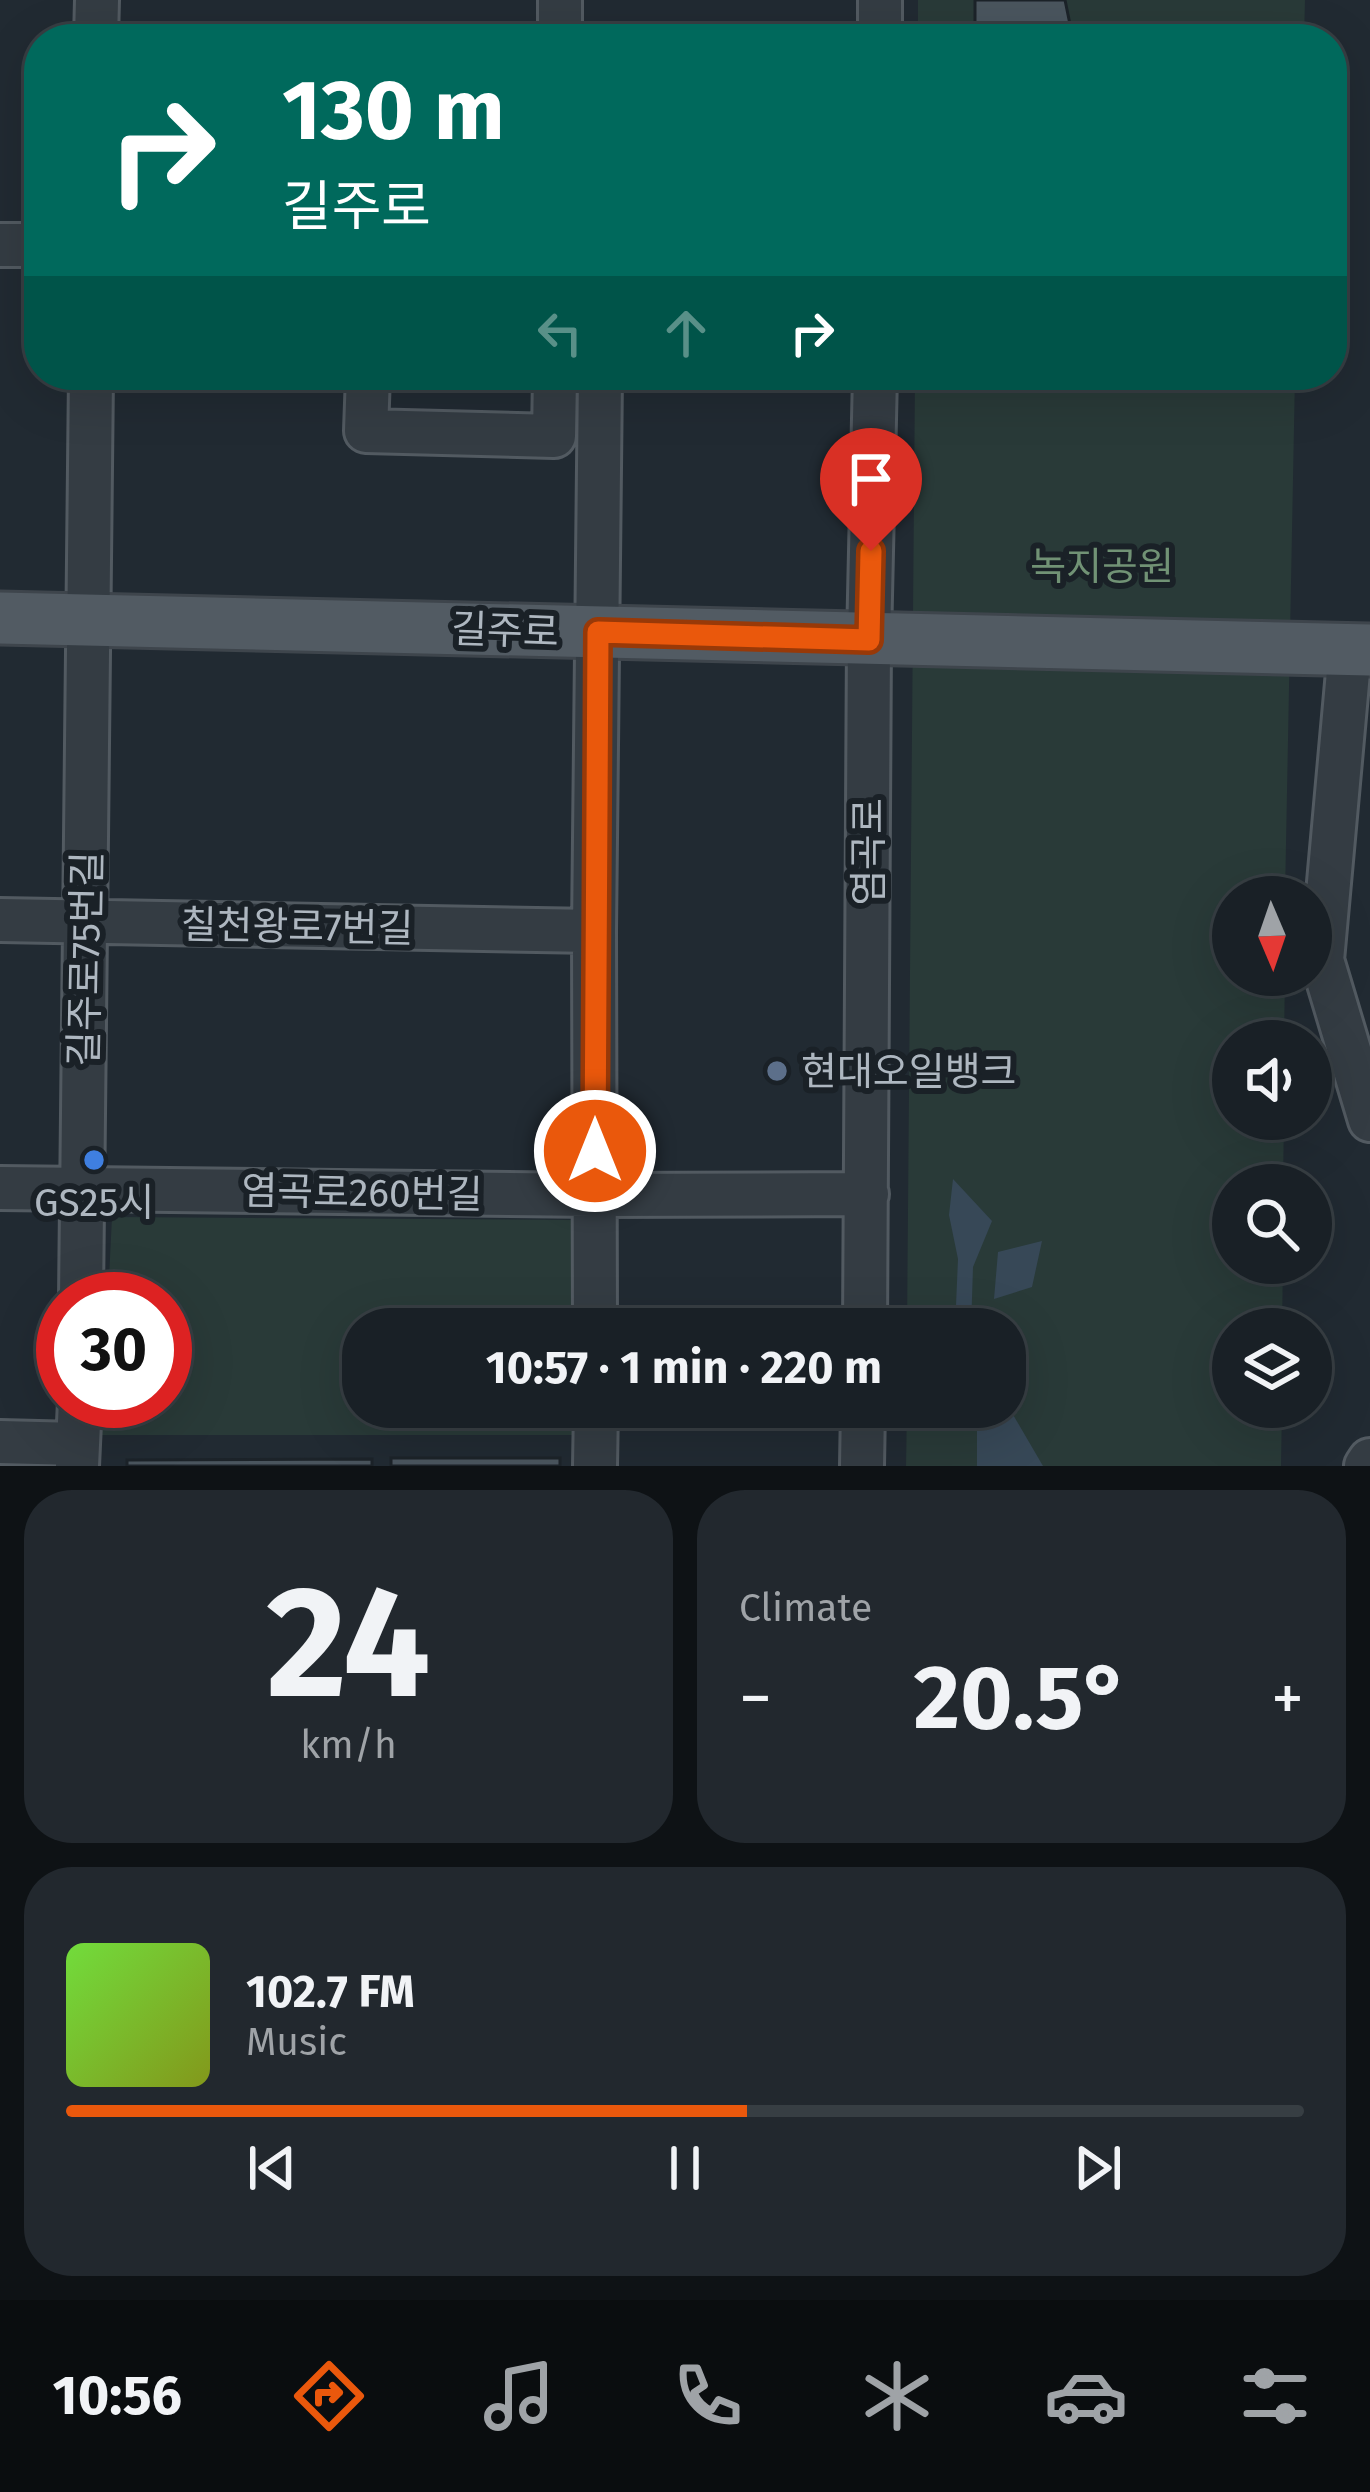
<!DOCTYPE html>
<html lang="en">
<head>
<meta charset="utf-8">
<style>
	body { margin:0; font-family:"Fira Sans","Noto Sans KR",sans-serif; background:#22282e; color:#f1f3f6; height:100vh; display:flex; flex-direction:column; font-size:45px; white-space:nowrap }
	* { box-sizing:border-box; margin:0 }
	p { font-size:39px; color:#9fa3a7 }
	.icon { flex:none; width:66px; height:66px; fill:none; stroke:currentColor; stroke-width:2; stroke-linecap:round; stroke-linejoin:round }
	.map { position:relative; height:1466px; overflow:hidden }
	.drawer { display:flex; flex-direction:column; gap:24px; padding:24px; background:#0e1215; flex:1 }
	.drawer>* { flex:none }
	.hud { position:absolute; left:24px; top:24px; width:1323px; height:366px; border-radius:48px; box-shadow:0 12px 48px #0002,0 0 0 3px #373e43; background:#00695c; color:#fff; overflow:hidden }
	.needle { width:78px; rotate:178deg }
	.buttons { position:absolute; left:1212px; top:876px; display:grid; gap:24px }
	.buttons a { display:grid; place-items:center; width:120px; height:120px; border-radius:50%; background:#192026; box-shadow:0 12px 48px #0002,0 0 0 3px #373e43; font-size:60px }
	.speed { position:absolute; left:36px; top:1272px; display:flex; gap:24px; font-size:60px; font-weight:700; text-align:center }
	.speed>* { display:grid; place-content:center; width:156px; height:156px; border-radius:50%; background:#192026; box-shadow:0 12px 48px #0002,0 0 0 3px #373e43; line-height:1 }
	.speed .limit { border:18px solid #d22; background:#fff; color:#111 }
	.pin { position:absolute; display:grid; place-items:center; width:102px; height:102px; color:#fff; margin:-123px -51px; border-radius:50% 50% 50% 0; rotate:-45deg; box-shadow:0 0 12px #0007 }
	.pin .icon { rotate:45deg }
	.me { position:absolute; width:132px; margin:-66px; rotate:0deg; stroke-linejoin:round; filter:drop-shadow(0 0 9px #0008) }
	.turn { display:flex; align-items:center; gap:42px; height:252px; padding:0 60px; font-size:54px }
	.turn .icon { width:156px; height:156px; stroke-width:2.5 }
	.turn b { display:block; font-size:84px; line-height:102px }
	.lanes { display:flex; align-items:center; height:114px; padding:0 60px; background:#0003; justify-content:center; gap:60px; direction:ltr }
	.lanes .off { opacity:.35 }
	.big { font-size:90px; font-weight:700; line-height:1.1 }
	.drawer .card { flex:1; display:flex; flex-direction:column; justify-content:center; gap:18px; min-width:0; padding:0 42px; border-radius:48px; background:#22282e }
	.drawer .dial { align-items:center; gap:0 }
	.dial b { font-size:156px; line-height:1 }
	.song { display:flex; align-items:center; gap:36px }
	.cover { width:144px; height:144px; border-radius:18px; background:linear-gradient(135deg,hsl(100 70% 55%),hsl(70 70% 35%)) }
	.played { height:12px; border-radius:6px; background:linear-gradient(90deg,#ea580c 55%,#373e43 55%) }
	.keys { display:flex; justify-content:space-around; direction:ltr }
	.heat { display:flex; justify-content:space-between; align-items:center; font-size:66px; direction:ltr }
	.drawer .tiles { flex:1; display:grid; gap:24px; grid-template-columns:1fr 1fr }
	.card:last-child { grid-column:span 2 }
	.trip { position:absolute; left:342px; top:1308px; width:684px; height:120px; border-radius:48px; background:#192026; box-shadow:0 12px 48px #0002,0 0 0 3px #373e43; font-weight:700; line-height:120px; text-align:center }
	.tab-bar { display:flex; height:192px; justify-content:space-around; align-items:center; background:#0a0d0f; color:#9fa3a7 }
	.tab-bar .icon { width:84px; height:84px }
	.tab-bar .on { color:#ea580c }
	.tab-bar b { font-size:54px; color:#f1f3f6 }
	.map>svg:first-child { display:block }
	.green { fill:#293a38 }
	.water { fill:#374857 }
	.building { fill:#4a555e; stroke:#1c2329; stroke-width:3 }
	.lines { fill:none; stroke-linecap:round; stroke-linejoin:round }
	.minor-casing { stroke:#525a61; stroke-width:48 }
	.major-casing { stroke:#3e454c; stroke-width:57 }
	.minor { stroke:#343c43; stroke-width:42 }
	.major { stroke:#525b63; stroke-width:51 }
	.route-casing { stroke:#983908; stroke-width:30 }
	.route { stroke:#ea580c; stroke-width:21 }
	.service-dot { fill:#5c6f8a; stroke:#1a2127; stroke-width:4.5 }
	.shop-dot { fill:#3f7fe0; stroke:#1a2127; stroke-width:4.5 }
	.labels { text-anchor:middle; stroke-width:12; stroke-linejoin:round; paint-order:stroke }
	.park-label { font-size:39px; fill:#719275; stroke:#1a2127 }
	.street-label { font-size:39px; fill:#aeb7c0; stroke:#1a2127 }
	.poi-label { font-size:39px; fill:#aeb7c0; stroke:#1a2127; text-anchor:start }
</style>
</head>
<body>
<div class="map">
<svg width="1370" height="1466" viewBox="0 0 1370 1466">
	<rect width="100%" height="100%" fill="#212a32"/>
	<path class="green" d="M918,0H1305L1304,39H918Z
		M915,375H1295L1285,897H1233V975H1285L1284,1041H1233V1119H1284L1283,1185H1233V1263H1283L1282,1329H1233V1407H1282L1281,1466H906L907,1407H1005V1329H907Z
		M112,1217L595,1220V1329H363V1407H596V1435H100L102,1401H165V1299H108Z"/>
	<path class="water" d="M953,1179L992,1221L973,1267L971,1329H955L958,1259L949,1215Z
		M1042,1241L1032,1287L994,1299L998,1252Z
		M1005,1401L1043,1466H977V1407H1005Z"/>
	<path class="building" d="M975,0H1065L1073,39H975Z
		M391,1458H560V1466H391Z
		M372,1459V1466H127V1460Z"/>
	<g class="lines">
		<defs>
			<path id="minor" d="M880,0V39
				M96,39L97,0
				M560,39V0
				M0,245H39
				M368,375L366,431L554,436L555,375
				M1350,650L1322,960L1370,1120
				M0,920L594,931
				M0,1188L595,1195L867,1194
				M81,1299L91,375
				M595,1329L594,931L600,375
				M865,1329L869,640L875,375
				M0,1442L77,1444
				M77,1466L80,1401
				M595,1466L596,1407
				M862,1466L863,1407
				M1366,1466L1370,1460"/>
			<path id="major" d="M0,618L1370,650"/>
		</defs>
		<use href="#minor" class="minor-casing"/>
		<use href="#major" class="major-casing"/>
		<use href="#minor" class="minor"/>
		<use href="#major" class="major"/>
	</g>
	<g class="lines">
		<defs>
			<path id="route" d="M595,1151L598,632L869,640L871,551"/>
		</defs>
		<use href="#route" class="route-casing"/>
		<use href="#route" class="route"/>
	</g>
	<circle class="service-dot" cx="777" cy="1071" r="12"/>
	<circle class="shop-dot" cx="94" cy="1160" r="12"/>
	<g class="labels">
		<g class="park-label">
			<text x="1102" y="580">녹지공원</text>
		</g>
		<g class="street-label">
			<text transform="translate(505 630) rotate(2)" y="14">길주로</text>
			<text transform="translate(868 852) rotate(-90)" y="14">염곡로</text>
			<text transform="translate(297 926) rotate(1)" y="14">칠천왕로7번길</text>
			<text transform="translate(85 959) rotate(-89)" y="14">길주로75번길</text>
			<text transform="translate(362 1192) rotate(1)" y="14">염곡로260번길</text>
		</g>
		<g class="poi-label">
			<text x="801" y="1085">현대오일뱅크</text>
			<text x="94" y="1216" text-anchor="middle">GS25시</text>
		</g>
	</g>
</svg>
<div class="buttons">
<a><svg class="needle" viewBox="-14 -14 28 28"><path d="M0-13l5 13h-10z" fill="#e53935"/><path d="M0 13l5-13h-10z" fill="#9fa3a7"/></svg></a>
<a><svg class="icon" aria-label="sound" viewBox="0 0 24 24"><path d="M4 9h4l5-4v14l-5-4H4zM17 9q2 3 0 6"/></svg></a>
<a><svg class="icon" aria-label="search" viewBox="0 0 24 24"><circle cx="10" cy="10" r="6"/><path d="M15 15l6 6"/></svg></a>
<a><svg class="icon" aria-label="layers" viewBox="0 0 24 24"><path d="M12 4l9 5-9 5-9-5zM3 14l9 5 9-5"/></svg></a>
</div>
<div class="speed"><div class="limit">30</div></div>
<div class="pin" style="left:871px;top:551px;background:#d93025"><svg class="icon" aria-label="arrive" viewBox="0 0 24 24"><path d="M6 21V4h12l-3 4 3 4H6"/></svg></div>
<svg class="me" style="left:595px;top:1151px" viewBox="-20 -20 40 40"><circle r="17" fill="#ea580c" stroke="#fff" stroke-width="3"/><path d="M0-11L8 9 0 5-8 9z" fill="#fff"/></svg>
<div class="trip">10:57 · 1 min · 220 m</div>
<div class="hud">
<div class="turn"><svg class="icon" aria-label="right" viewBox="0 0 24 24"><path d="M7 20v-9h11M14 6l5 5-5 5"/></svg><div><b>130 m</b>길주로</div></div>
<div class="lanes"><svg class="icon off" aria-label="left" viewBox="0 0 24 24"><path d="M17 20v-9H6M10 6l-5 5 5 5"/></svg><svg class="icon off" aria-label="ahead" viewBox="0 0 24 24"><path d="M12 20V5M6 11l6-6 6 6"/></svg><svg class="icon" aria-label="right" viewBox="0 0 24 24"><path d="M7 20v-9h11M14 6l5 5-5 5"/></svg></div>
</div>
</div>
<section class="drawer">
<div class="tiles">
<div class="card dial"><b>24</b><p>km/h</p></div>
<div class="card"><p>Climate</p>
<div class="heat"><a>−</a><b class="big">20.5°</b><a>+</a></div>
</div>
<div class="card">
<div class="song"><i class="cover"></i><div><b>102.7 FM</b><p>Music</p></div></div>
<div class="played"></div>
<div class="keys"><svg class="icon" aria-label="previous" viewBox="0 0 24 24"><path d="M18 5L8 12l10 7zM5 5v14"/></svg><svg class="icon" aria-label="pause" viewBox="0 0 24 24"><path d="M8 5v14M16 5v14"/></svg><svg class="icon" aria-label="next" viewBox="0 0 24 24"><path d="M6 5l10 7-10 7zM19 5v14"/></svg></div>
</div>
</div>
</section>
<nav class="tab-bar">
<b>10:56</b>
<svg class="icon on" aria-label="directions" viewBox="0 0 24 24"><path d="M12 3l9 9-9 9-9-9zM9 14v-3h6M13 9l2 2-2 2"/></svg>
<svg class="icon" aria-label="music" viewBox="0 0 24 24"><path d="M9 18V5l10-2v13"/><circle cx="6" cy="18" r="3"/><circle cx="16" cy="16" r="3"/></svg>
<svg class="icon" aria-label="phone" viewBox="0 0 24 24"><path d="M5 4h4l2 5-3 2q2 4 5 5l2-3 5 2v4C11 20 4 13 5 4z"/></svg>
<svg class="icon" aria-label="climate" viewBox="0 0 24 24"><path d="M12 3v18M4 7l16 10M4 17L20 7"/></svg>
<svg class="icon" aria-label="car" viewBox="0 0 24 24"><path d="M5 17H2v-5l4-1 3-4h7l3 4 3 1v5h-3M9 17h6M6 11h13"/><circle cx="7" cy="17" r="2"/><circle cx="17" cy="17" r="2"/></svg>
<svg class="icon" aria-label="filters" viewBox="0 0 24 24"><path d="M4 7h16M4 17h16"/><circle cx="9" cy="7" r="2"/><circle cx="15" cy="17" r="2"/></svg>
</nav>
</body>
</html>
